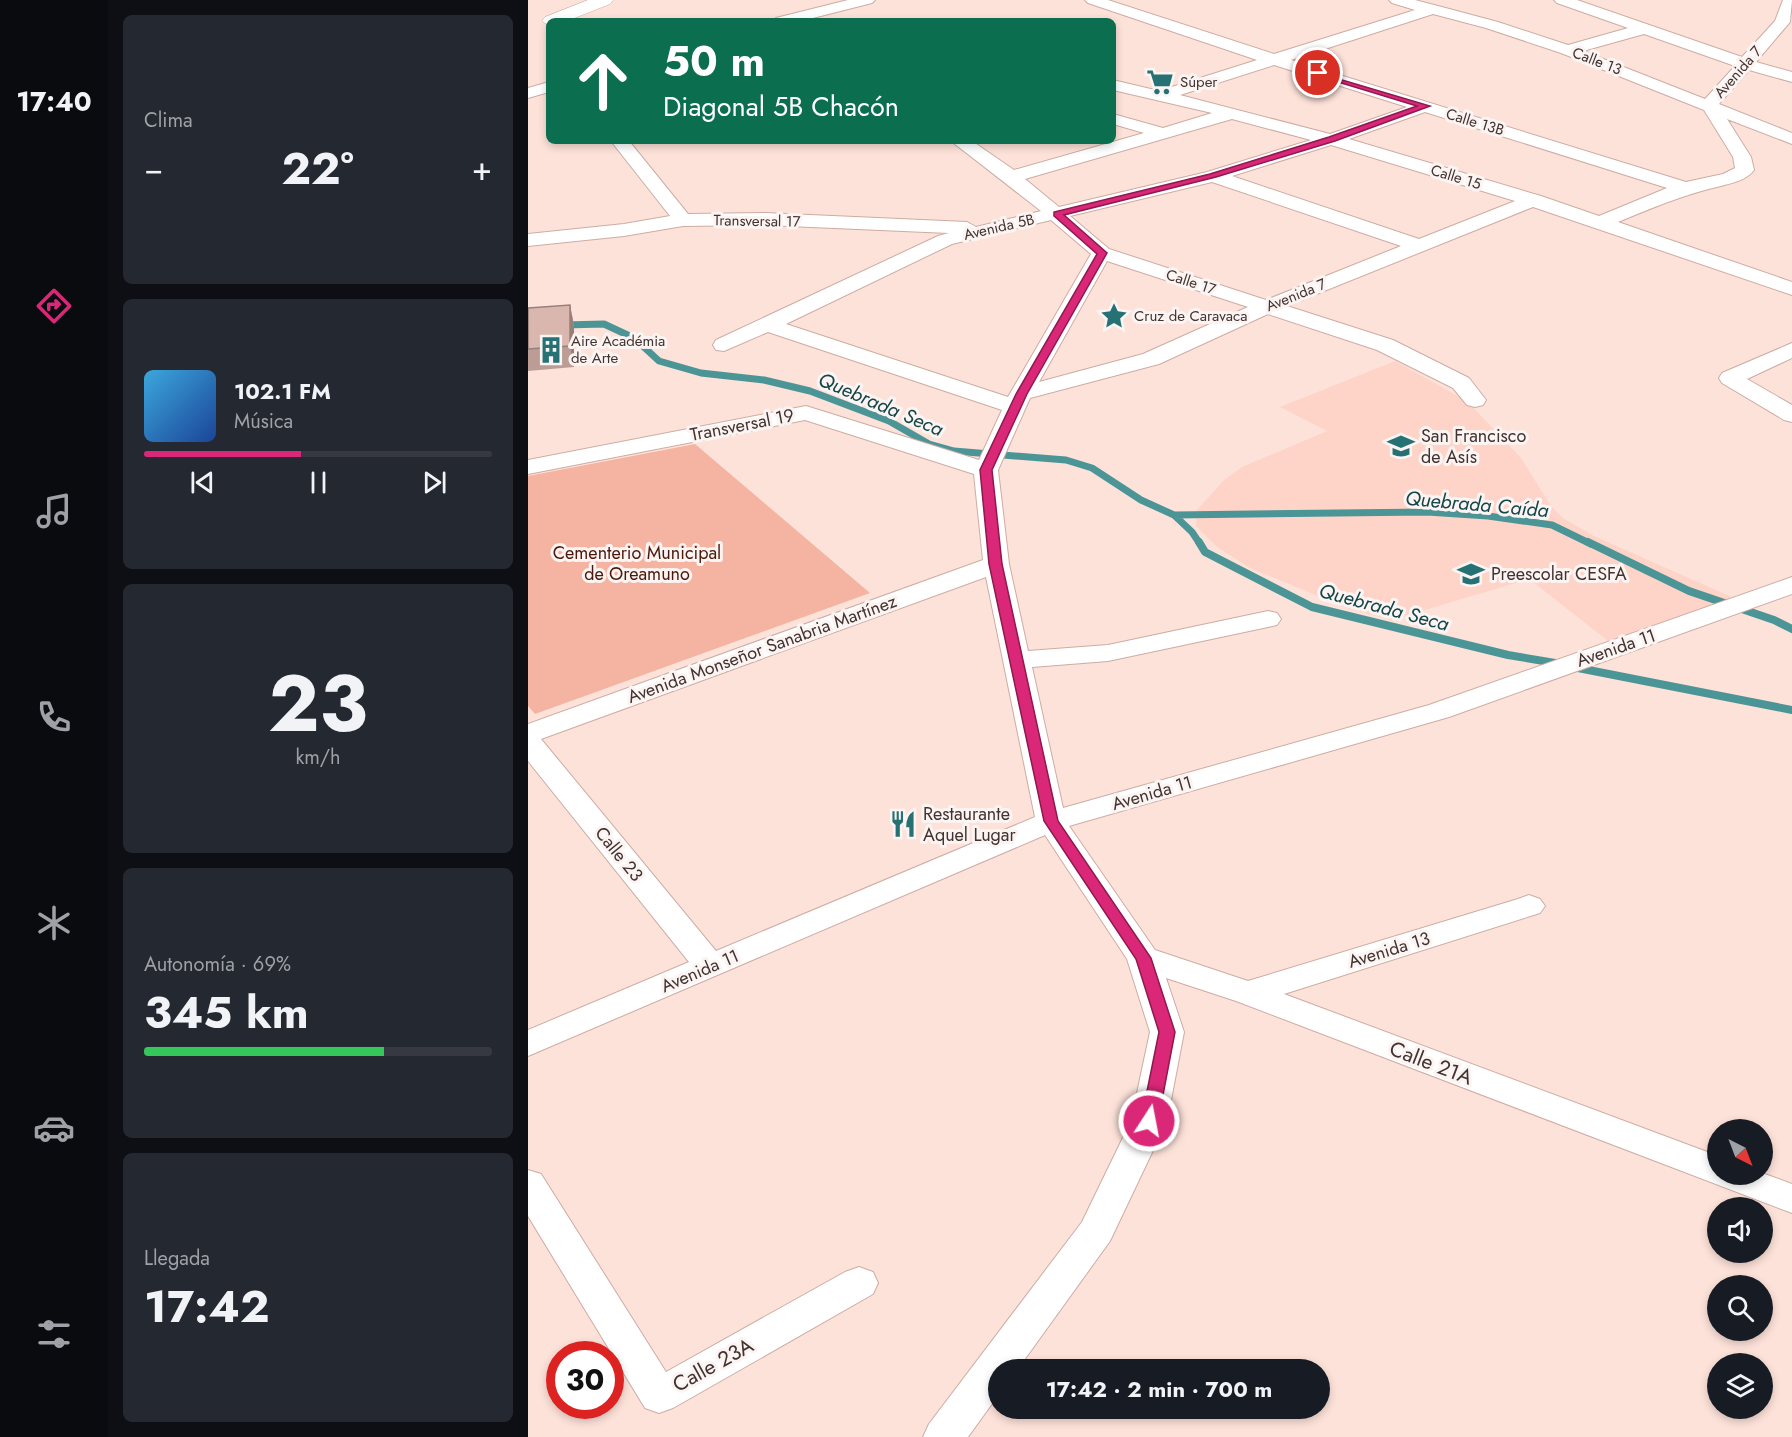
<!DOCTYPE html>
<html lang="es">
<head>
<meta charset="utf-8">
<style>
	body { margin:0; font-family:Jost,sans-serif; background:#242831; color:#f1f3f6; height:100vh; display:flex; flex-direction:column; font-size:22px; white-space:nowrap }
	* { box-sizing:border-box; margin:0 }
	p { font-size:20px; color:#9ea1a6 }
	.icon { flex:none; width:33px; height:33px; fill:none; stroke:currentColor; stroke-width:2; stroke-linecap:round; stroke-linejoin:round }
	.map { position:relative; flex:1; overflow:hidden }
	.side { display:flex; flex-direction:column; gap:15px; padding:15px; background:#0d0f14; width:420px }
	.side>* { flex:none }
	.hud { position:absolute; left:18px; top:18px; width:570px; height:126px; border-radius:9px; box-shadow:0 3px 9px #0003; background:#0b6e4f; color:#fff; overflow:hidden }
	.needle { width:39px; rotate:138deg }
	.controls { position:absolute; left:1179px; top:1119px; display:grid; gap:12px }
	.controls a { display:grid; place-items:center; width:66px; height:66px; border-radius:50%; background:#171b24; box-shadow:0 3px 9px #0003; font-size:30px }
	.speed { position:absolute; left:18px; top:1341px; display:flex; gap:12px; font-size:30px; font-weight:700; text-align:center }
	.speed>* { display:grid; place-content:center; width:78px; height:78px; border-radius:50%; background:#171b24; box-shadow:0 3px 9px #0003; line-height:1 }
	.speed .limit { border:9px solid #d22; background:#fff; color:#111 }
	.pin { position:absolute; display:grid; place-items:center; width:51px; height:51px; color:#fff; margin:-26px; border:3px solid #fff; border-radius:50%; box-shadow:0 2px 6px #0007 }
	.me { position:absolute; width:66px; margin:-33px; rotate:11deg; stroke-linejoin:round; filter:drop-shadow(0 0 4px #0008) }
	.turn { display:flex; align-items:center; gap:21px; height:126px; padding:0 18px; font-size:27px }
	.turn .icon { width:78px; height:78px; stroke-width:2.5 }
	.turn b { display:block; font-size:42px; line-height:51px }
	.big { font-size:45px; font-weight:700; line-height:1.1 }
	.side .widget { flex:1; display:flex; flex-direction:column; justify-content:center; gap:9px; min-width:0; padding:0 21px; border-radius:9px; background:#242831 }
	.side .dial { align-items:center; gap:0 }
	.dial b { font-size:78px; line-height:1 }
	.song { display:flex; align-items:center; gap:18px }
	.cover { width:72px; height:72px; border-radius:9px; background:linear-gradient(135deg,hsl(200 70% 55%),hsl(220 70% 35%)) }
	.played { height:6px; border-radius:3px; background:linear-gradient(90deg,#db2777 45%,#363941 45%) }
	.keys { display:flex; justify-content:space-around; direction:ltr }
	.heat { display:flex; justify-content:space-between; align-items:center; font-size:33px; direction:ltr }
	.charge { height:9px; border-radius:4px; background:linear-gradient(90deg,#34c759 69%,#363941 0) }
	.trip { position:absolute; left:460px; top:1359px; width:342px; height:60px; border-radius:30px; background:#171b24; box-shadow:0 3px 9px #0003; font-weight:700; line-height:60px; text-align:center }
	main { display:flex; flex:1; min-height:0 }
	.tabs { display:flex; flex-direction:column; width:108px; justify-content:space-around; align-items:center; background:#090b0e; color:#9ea1a6 }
	.tabs .icon { width:42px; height:42px }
	.tabs .current { color:#db2777 }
	.tabs b { font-size:27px; color:#f1f3f6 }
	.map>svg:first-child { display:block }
	.built { fill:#ffd4c8 }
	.green { fill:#f5b4a1 }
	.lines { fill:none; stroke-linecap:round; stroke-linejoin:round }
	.stream-far1 { stroke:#4c9597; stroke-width:7 }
	.stream { stroke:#4c9597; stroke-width:8 }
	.minor-casing { stroke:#cdaca3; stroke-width:2 }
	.secondary-casing { stroke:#cdaca3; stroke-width:1 }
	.minor { fill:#fff; fill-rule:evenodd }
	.secondary { fill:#fff; fill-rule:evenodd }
	.wall { fill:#bb9d96 }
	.shaded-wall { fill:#98807a }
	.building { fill:#d9b7ae; stroke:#98807a; stroke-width:1.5 }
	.route { fill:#db2777; stroke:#8e194d; stroke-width:1.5 }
	.labels { text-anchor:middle; stroke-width:6; stroke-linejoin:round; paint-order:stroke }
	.far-street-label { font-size:15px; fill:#41332f; stroke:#fbf4f2 }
	.far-poi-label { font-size:15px; fill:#41332f; stroke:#fbf4f2; text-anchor:start }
	.street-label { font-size:18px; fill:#41332f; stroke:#fbf4f2 }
	.poi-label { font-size:18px; fill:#41332f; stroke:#fbf4f2; text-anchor:start }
	.park-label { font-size:18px; fill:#4a190b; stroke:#fbf4f2 }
	.water-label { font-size:20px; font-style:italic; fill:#134647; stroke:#fbf4f2 }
	.near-street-label { font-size:21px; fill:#41332f; stroke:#fbf4f2 }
</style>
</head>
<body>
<main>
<nav class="tabs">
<b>17:40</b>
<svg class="icon current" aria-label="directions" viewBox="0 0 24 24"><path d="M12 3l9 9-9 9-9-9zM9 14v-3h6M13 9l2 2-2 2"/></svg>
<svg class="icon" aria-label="music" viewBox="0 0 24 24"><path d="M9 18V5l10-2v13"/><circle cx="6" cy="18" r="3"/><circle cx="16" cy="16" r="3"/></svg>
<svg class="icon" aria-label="phone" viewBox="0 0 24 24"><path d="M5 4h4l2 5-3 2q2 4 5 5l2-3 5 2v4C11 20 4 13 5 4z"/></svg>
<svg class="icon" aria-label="climate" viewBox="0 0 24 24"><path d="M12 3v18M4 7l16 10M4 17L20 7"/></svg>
<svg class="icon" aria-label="car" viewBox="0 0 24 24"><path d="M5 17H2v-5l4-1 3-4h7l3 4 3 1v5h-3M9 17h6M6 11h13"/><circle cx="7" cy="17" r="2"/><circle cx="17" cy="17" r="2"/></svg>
<svg class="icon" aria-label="filters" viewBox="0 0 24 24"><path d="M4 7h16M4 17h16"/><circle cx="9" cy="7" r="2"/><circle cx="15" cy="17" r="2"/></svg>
</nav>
<section class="side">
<div class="widget"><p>Clima</p>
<div class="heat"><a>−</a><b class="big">22°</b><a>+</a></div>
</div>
<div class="widget">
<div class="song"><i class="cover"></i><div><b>102.1 FM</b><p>Música</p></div></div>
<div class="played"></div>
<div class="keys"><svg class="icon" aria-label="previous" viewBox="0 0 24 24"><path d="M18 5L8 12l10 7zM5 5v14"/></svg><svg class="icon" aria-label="pause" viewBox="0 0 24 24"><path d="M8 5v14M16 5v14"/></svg><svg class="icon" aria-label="next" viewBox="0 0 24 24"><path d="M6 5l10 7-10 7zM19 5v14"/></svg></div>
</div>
<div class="widget dial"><b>23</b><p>km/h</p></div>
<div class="widget"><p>Autonomía · 69%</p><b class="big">345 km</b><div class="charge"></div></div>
<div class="widget"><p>Llegada</p><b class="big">17:42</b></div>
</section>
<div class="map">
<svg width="1264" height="1437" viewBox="0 0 1264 1437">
	<rect width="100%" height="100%" fill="#fde2d9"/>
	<path class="built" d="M867,361L939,401L993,458L1023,506L1035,518L1066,536L1206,598L1080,641L1001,579L863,620L819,608L722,568L689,547L668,526L669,510L696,480L714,467L799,431L752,407Z"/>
	<path class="green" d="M167,444L342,593L7,714L0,706V476Z"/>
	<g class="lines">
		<path class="stream-far1" d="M36,325L76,324L106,338L131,361L173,373L236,380L282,391L361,421L401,444L426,451L538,460L564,468L613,500L646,515L664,532L672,544
			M646,515L899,512L960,516L1024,525L1063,544"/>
		<path class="stream" d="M671,542L677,552L784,607L980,655L1033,664
			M1060,542L1161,591L1246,620L1264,629
			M1045,667L1264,710"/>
		<defs>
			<path id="minor" d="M320,0H347L344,3L273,21H246L248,18Z
				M557,0H580L746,54L887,10L864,3L861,0H887L910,6L970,22L1040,45L1100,28L1029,3L1026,0H1049L1214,57L1247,21L1255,0H1264L1262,22L1228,62L1264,72V82L1221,70L1191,104L1264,133V144L1199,119L1223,157L1226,170C1219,180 1204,183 1193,186C1157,194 1124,208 1090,222L1264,282V295L1005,207L759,306L865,340L941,378L958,400L955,405L947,407L939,405L925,388L849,350L740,314L631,364L502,398L470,470L481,564L500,651L580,645L740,611L749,613L753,619L749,625L740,627L580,661L504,667L535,808L901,705L1264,577V594L921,717L541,826L627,950L720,981L990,899L1001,895L1012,899L1017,906L1012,913L756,994L1190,1156V1174L1234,1173L1264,1184V1213L708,1001L638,978L656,1032L639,1121L582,1241L489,1370H471V1394L440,1437H395L401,1424L554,1222L603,1121L622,1032L599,959L517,835L0,1056V1030L161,962L0,761V724L455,560L446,474L277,420L0,474V460L278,406L451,460L474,410L240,332L196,351L188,350L185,345L188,340L410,236L421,233L237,225L155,226L96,236L0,246V234L96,224L142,216L83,141H101L160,214L237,213L439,222L448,227L513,211L423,141H444L486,170L616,133L585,124V114L635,128L684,113L585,90V80L631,91L729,60L560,3ZM905,14L958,28L1033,53L1176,110L1205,157L1207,168L1195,174L1158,182L763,60ZM1116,34L1207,66L1177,99L1055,51ZM746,65L879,107L802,134L652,95ZM897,112L1139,188L1071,216L1013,196L821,139ZM704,119L783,140L679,172L531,207L497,179ZM803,145L987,201L891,239L704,176ZM684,182L873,246L738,300L581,249L542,216ZM523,220L563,254L480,397L258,324L424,244ZM579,261L720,307L615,354L511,382ZM458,577L507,817L188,951L13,739Z
				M21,82V92L0,98V88Z
				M1264,343V358L1219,379L1264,405V422L1256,420L1194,383L1191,378L1194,373Z
				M0,1170L13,1174L138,1372L317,1272L331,1267L345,1272L350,1283L345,1294L145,1408L131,1413L117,1408L0,1216Z"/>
			<path id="secondary" d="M60,0H85L82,4L39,21H21V26L14,21L17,17Z"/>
		</defs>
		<use href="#minor" class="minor-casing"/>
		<use href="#secondary" class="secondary-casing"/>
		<use href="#minor" class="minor"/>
		<use href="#secondary" class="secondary"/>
	</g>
	<path class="wall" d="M42,305L46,326V367L0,371V308Z"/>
	<path class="shaded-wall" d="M42,305L46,326V367L42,346Z"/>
	<path class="building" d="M42,305V346L0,349V308Z"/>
	<path class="route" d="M787,72L902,106L807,141L688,177L536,215L579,253L499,394L464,470L474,564L530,821L623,958L647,1032L630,1121L627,1126L621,1127L615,1126L613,1121L631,1032L608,959L516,821L461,564L452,470L488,394L569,254L526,216V212L682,174L801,137L889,106L787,75Z"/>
	<defs>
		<symbol id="supermarket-bare" viewBox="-9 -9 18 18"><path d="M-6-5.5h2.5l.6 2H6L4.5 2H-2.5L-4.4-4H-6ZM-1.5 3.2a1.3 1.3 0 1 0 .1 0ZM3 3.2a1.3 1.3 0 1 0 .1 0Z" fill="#267173" stroke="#fbf4f2" stroke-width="2.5" paint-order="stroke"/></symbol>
		<symbol id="sight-bare" viewBox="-9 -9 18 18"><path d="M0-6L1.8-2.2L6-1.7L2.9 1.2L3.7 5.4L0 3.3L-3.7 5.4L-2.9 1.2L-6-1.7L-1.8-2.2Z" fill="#267173" stroke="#fbf4f2" stroke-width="2.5" paint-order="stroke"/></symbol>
		<symbol id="building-bare" viewBox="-9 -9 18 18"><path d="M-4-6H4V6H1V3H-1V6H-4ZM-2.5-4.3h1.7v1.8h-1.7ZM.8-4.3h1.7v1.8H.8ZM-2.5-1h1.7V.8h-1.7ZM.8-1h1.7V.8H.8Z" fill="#267173" stroke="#fbf4f2" stroke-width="2.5" paint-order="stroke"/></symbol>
		<symbol id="school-bare" viewBox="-9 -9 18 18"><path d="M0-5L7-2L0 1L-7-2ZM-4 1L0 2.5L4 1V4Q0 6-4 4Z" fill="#267173" stroke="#fbf4f2" stroke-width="2.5" paint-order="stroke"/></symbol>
		<symbol id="restaurant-bare" viewBox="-9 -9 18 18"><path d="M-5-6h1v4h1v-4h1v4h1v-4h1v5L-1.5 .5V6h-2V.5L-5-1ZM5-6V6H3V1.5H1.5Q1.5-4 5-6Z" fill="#267173" stroke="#fbf4f2" stroke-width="2.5" paint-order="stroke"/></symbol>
	</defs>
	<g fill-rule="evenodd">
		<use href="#supermarket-bare" x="613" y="63" width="38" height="38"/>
		<use href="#sight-bare" x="567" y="297" width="38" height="38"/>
		<use href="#building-bare" x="4" y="331" width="38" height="38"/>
		<use href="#school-bare" x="854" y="427" width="38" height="38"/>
		<use href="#school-bare" x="924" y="555" width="38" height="38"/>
		<use href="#restaurant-bare" x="356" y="805" width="38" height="38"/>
	</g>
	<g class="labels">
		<g class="far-street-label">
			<text transform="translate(1069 61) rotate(21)" y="5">Calle 13</text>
			<text transform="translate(1210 72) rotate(-49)" y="5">Avenida 7</text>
			<text transform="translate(947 122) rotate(17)" y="5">Calle 13B</text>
			<text transform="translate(928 177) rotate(17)" y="5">Calle 15</text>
			<text transform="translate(229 221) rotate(1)" y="5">Transversal 17</text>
			<text transform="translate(471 227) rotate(-13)" y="5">Avenida 5B</text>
			<text transform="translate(663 282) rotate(18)" y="5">Calle 17</text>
			<text transform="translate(768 295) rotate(-22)" y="5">Avenida 7</text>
		</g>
		<g class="far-poi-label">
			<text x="652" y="87">Súper</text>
			<text x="606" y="321">Cruz de Caravaca</text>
			<text x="43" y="346">Aire Académia<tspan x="43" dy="17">de Arte</tspan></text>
		</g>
		<g class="street-label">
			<text transform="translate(214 425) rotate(-11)" y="6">Transversal 19</text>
			<text transform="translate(1088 648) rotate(-19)" y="6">Avenida 11</text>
			<text transform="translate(234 649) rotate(-20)" y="6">Avenida Monseñor Sanabria Martínez</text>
			<text transform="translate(624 793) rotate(-16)" y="6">Avenida 11</text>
			<text transform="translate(91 854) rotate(51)" y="6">Calle 23</text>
			<text transform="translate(861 950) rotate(-17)" y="6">Avenida 13</text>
			<text transform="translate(172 971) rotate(-23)" y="6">Avenida 11</text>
		</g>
		<g class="poi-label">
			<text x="893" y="442">San Francisco<tspan x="893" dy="21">de Asís</tspan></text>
			<text x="963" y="580">Preescolar CESFA</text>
			<text x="395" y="820">Restaurante<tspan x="395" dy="21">Aquel Lugar</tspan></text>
		</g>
		<g class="park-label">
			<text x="109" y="559">Cementerio Municipal<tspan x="109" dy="21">de Oreamuno</tspan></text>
		</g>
		<g class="water-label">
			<text transform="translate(353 404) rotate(23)" y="7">Quebrada Seca</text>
			<text transform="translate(949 504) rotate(5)" y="7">Quebrada Caída</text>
			<text transform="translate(856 607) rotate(15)" y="7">Quebrada Seca</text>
		</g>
		<g class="near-street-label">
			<text transform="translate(903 1063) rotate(21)" y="7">Calle 21A</text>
			<text transform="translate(185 1365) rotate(-29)" y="7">Calle 23A</text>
		</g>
	</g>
</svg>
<div class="controls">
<a><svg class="needle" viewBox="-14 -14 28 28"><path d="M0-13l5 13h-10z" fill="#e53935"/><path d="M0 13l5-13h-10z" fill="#9ea1a6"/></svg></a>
<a><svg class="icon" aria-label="sound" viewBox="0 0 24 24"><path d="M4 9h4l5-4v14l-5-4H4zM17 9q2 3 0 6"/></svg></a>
<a><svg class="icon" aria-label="search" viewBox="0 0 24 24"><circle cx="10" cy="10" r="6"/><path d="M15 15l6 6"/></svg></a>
<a><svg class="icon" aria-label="layers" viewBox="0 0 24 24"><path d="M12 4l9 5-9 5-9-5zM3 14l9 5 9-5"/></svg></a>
</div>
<div class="speed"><div class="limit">30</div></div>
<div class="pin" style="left:790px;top:73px;background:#d93025"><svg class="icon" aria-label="arrive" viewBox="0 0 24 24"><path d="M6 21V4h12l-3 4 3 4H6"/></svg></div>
<svg class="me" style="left:621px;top:1121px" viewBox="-20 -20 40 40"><circle r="17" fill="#db2777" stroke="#fff" stroke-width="3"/><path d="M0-11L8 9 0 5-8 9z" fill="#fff"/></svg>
<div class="trip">17:42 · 2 min · 700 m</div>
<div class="hud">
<div class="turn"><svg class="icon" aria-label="ahead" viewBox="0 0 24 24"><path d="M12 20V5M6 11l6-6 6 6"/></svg><div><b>50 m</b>Diagonal 5B Chacón</div></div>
</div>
</div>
</main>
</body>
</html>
